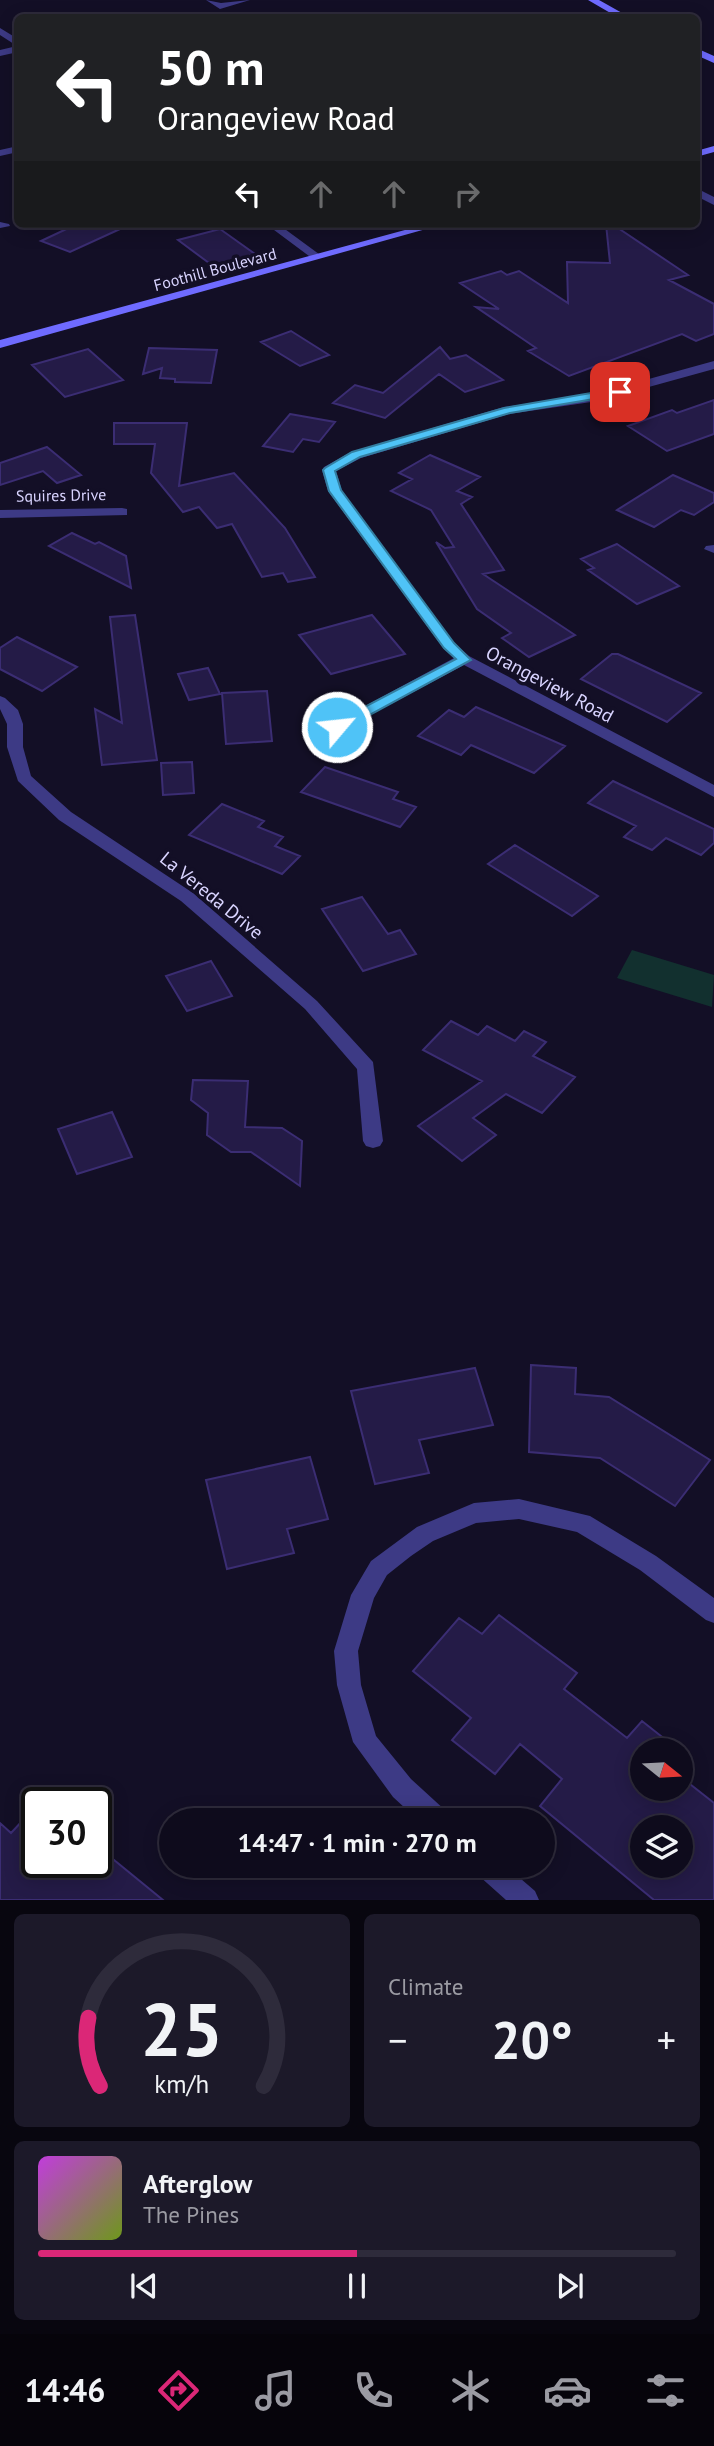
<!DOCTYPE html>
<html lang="en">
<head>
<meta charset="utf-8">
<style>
	body { margin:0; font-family:"PT Sans",sans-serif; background:#1c1929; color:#f1f3f6; height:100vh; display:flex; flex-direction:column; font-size:26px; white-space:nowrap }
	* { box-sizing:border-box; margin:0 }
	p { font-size:23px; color:#9b9ba3 }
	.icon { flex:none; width:38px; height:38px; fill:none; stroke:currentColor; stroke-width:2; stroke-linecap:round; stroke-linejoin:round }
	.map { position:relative; height:1900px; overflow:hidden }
	.details { display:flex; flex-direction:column; gap:14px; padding:14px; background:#08060f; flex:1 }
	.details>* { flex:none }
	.guide { position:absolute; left:14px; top:14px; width:686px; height:214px; border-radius:10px; box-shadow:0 4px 18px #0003,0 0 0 2px #2e2b3b; background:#202124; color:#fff; overflow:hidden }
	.needle { width:46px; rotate:108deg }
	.fabs { position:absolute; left:630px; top:1738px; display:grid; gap:14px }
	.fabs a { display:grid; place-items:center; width:63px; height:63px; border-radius:50%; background:#0e0b1c; box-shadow:0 4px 18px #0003,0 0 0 2px #2e2b3b; font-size:35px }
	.speed { position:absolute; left:21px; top:1787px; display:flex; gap:14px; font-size:35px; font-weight:700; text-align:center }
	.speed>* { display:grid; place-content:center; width:91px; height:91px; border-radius:50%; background:#0e0b1c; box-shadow:0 4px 18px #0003,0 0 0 2px #2e2b3b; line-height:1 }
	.speed .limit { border:4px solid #111; border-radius:10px; background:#fff; color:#111 }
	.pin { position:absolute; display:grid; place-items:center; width:60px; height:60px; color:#fff; margin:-30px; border-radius:14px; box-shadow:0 4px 10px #0006 }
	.me { position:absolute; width:77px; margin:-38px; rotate:62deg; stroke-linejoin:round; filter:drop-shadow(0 0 5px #0008) }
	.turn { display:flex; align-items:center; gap:24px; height:147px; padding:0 28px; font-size:32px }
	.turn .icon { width:91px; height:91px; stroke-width:2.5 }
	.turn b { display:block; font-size:49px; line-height:60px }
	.lanes { display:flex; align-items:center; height:66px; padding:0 28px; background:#0003; justify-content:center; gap:35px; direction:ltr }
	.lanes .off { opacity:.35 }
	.big { font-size:52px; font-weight:700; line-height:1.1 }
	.details .tile { flex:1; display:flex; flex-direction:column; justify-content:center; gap:10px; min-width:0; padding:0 24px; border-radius:10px; background:#1c1929 }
	.details .dial { align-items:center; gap:0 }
	.dial svg { height:182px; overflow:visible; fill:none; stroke:#2e2b3b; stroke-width:7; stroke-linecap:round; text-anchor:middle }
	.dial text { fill:#f1f3f6; stroke:none }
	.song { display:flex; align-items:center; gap:21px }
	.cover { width:84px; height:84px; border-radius:10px; background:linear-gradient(135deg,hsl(290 70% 55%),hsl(80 70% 35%)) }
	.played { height:7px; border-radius:4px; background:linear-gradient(90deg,#db2777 50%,#2e2b3b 50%) }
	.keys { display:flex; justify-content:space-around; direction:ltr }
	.heat { display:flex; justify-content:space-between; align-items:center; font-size:38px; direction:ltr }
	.details .tiles { flex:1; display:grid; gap:14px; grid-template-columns:1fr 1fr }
	.tile:last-child { grid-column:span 2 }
	.trip { position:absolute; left:159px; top:1808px; width:396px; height:70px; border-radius:35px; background:#0e0b1c; box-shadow:0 4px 18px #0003,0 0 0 2px #2e2b3b; font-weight:700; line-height:70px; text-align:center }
	.tabs { display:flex; height:112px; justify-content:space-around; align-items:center; background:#06040b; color:#9b9ba3 }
	.tabs .icon { width:49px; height:49px }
	.tabs .on { color:#db2777 }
	.tabs b { font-size:32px; color:#f1f3f6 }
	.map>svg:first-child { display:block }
	.green { fill:#12302f }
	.building { fill:#241b47; stroke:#3b2d73; stroke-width:2; fill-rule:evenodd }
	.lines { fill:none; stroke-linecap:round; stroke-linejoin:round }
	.street { fill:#3d3a85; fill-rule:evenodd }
	.secondary { fill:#6f6bff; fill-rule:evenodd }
	.route { fill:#4fc3f7; stroke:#337fa1; stroke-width:2 }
	.labels { text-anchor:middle; stroke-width:7; stroke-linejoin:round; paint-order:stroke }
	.far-street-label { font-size:16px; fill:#d9d4ff; stroke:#130f26 }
	.street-label { font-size:19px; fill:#d9d4ff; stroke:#130f26 }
</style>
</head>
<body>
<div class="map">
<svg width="714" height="1900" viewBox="0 0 714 1900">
	<rect width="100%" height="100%" fill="#130f26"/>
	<path class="green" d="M632,950L714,975L712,1007L617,978Z"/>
	<path class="building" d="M77,224H131L70,252L41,241Z
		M606,224H612L688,275L669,280L714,304V334L696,341L682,334L569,376L528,351L536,348L476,307L499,309L460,283L501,271L507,275L519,271L568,303L567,262L610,263Z
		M220,229L255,254L213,266L178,240Z
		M291,331L329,355L300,366L261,342Z
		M440,347L450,359L466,355L503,380L465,392L439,374L385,418L333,403L355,385L383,393Z
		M149,348L217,350L211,383L175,382V379L160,378L162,368L143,374Z
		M88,349L123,380L65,397L32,365Z
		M714,400V434L667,451L628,426L672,410L677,413Z
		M290,414L335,422L319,442L303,439L293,452L263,446Z
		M114,423H187L179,486L234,473L285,528L315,577L288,582L283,573L262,577L232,524L217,528L199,507L183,512L151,473L155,444H114Z
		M47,447L81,475L57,483L43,471L0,485V463Z
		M430,455L480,477L457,491L472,497L461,504L504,570L483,574L575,635L529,657L502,638L511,633L477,609L436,542L445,548L454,547L431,510L391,491L412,479L399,473Z
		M673,475L714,493V502L694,515L681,510L654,527L617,510Z
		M72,533L95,544L99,542L126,556L131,588L49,546Z
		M617,544L679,586L637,604L588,570L594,568L581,559Z
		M135,615L157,760L102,765L95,709L122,723L110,617Z
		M372,615L405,654L331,674L299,635Z
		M17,637L77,667L42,691L0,669V648Z
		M612,654H618L701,693L667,722L581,679Z
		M208,668L220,694L189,700L178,674Z
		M267,691L272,741L226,744L222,693Z
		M476,707L565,746L534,773L471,745L461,755L418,736L449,710L464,717Z
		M192,762L194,793L163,795L161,763Z
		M325,767L398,792L393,799L416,807L400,827L301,792Z
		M613,781L714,829V843L701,855L666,838L652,850L624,837L636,826L588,803Z
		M222,804L264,821L258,827L283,837L275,846L300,856L282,874L189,835Z
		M515,845L598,896L572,916L488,864Z
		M362,897L388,934L400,930L416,954L363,971L322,909Z
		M211,961L232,996L187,1011L166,976Z
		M451,1021L478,1035L487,1026L515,1041L524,1031L546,1042L533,1056L575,1077L542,1113L506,1094L473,1118L496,1135L462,1161L418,1126L482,1081L423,1050Z
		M193,1080L248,1081L245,1127L282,1128L302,1141L300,1186L251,1152H231L207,1135L208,1113L191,1100Z
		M112,1112L132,1157L77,1174L58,1129Z
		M531,1365L576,1368L575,1394L609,1397L710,1460L675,1506L600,1458L529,1452Z
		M475,1368L493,1425L419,1440L429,1473L375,1484L351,1391Z
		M310,1457L328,1519L287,1529L294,1553L227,1569L206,1480Z
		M499,1615L577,1673L564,1689L627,1738L642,1721L676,1748L642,1750V1788H681V1777L714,1803V1900H654L540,1806L562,1779L520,1744L495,1774L452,1740L471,1718L413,1671L459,1618L482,1634ZM642,1827H681V1866H642Z
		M37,1805V1862H96L103,1851L163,1900H0V1823L11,1833Z"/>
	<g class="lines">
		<path class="street" d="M206,0L221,3L250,0L220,9Z
			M0,28L18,39V52L0,56V50L17,46L0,35Z
			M18,146V152L0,156V150Z
			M696,188L714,197V205L696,196Z
			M0,222L9,224L10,226L0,228Z
			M266,224H278L323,257L313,259Z
			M714,361V369L598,401L509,414L361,458L336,471L342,491L454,643L469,656L714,785V797L464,665L342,730H332L329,727L332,724L454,658L444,649L328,491L322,470L324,467L351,452L504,407L598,393Z
			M122,508L127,509V515L0,518V510Z
			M714,545V553L704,549L706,546Z
			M0,696L5,698L18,710L23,724V747L31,776L71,812L193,893L317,1001L373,1062L383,1141L380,1146L373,1148L366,1146L363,1141L357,1069L305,1009L181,901L59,820L18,781L7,747V724L0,709Z
			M519,1499L590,1516L656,1556L714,1598V1623L706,1620L640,1570L577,1532L519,1519L476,1523L433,1541L411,1556L387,1575L374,1598L358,1651L361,1685L376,1736L411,1779L446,1811L450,1820H418L393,1797L353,1742L337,1685L334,1651L351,1595L371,1561L417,1527L474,1503Z
			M474,1866H506L535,1891L539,1900H506L478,1875Z"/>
		<path class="secondary" d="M588,0H599L631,18H619Z
			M696,48L714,56V63L696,55Z
			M714,146V152L696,157V151Z
			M427,224H444L0,348V340Z"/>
	</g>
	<path class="route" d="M620,388L626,392L624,394L510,413L360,457L335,471L341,490L454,643L471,660L342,730H332V724L456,659L444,648L329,491L323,470L325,468L352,452L504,408Z"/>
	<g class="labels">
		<g class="far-street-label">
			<text transform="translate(215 269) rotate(-15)" y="6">Foothill Boulevard</text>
			<text transform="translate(61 495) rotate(-1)" y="6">Squires Drive</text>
		</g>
		<g class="street-label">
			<text transform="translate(550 684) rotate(28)" y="7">Orangeview Road</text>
			<text transform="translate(212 895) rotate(39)" y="7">La Vereda Drive</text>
		</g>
	</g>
</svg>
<div class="fabs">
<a><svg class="needle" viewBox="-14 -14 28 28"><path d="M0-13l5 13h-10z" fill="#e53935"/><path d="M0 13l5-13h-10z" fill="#9b9ba3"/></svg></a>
<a><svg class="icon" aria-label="layers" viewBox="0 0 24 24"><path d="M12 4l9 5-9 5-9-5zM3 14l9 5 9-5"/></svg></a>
</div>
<div class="speed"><div class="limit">30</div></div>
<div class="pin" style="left:620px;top:392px;background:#d93025"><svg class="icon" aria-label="arrive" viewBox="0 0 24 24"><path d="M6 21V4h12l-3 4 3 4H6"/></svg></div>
<svg class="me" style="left:337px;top:727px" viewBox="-20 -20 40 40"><circle r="17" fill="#4fc3f7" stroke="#fff" stroke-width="3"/><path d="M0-11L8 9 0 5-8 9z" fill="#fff"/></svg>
<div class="trip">14:47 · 1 min · 270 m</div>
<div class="guide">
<div class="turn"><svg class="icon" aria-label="left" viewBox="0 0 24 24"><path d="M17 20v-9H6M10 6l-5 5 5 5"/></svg><div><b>50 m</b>Orangeview Road</div></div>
<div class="lanes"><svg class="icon" aria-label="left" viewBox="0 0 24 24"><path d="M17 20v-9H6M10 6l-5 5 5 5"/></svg><svg class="icon off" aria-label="ahead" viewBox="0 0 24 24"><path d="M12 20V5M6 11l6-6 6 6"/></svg><svg class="icon off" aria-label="ahead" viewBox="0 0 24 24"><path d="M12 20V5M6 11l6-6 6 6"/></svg><svg class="icon off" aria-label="right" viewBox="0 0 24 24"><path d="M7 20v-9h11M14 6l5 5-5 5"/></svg></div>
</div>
</div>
<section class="details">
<div class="tiles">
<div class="tile dial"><svg viewBox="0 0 100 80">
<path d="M14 69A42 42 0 1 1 86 69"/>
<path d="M14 69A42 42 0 0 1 9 39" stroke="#db2777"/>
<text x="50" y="56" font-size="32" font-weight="700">25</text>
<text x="50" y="72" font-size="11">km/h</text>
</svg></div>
<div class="tile"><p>Climate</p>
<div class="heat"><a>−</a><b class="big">20°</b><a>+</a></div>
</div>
<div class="tile">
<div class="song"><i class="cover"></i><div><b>Afterglow</b><p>The Pines</p></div></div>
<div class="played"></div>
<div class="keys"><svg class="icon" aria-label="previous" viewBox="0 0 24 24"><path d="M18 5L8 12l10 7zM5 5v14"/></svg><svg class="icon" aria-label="pause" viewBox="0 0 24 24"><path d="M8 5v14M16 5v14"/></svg><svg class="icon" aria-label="next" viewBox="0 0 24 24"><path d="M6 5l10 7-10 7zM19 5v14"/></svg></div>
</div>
</div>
</section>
<nav class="tabs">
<b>14:46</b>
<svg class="icon on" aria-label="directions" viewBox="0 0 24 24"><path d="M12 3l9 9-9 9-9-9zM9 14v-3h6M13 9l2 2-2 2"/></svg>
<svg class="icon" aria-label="music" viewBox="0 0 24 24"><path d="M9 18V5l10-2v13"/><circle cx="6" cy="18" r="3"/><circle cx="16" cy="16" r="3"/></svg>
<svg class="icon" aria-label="phone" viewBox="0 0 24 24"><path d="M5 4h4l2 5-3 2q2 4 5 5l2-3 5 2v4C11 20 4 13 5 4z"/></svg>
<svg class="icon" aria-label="climate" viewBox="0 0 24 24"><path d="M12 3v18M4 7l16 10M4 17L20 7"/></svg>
<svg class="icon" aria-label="car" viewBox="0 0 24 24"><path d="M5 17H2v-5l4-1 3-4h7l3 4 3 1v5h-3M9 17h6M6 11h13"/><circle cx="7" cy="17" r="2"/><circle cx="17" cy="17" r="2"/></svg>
<svg class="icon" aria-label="filters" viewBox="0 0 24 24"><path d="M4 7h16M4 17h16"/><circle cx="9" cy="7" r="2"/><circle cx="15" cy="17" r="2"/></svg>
</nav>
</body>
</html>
